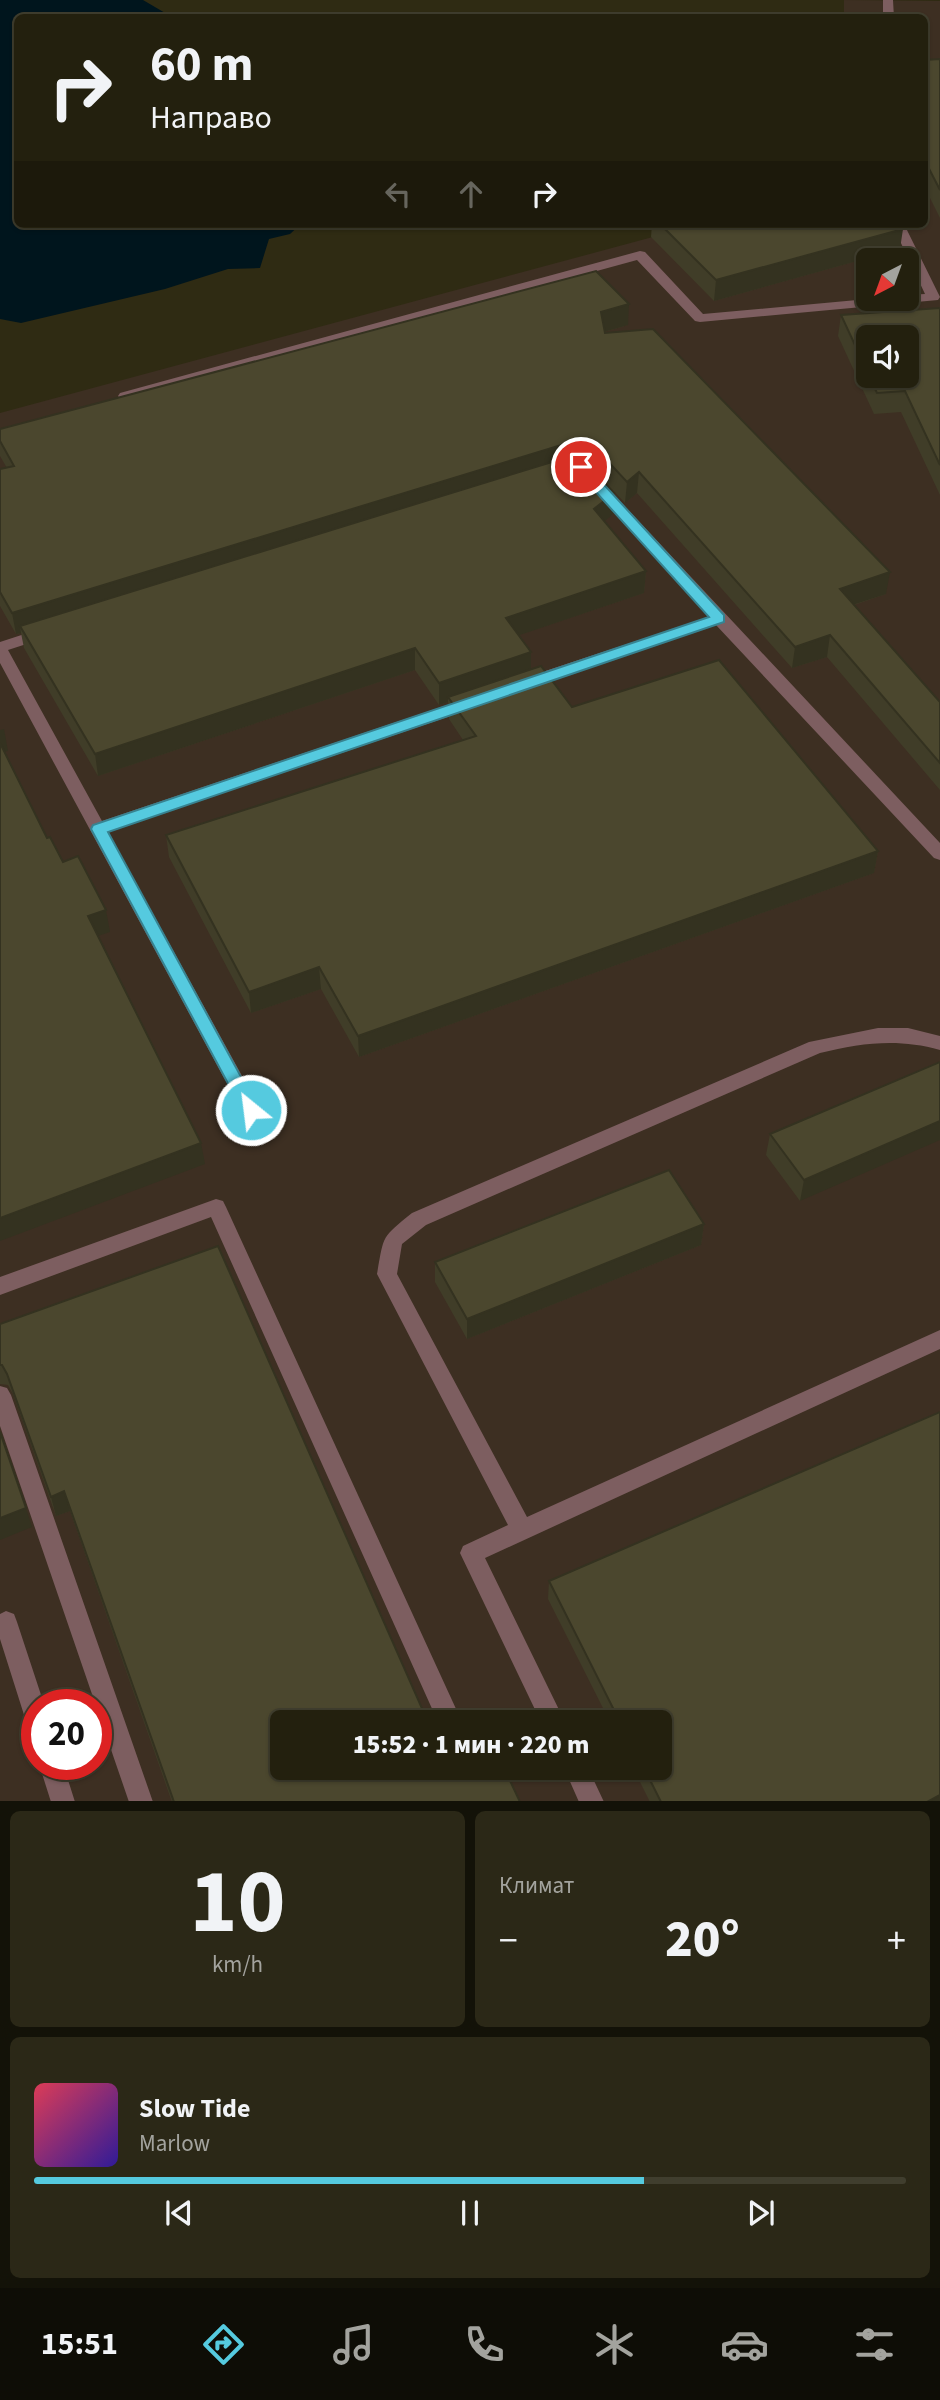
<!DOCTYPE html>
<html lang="ru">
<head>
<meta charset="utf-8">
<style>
	body { margin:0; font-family:"Source Sans 3",sans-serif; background:#2b2817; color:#f1f3f6; height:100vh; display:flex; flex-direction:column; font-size:26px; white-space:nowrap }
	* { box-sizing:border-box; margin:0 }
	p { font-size:23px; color:#a3a39e }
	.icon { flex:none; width:38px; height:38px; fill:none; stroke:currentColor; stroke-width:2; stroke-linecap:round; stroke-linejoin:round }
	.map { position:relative; height:1801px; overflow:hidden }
	.sheet { display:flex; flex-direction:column; gap:10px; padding:10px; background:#131208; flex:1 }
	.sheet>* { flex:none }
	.top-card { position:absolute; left:14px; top:14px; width:914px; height:214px; border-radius:10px; box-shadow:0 2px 5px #0004,0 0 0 2px #403e2e; background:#23200e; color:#f1f3f6; overflow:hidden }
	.needle { width:46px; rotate:221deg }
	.fabs { position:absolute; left:856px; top:248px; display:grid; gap:14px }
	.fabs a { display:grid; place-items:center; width:63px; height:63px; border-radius:10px; background:#23200e; box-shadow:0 2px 5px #0004,0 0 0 2px #403e2e; font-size:35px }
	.speed { position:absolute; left:21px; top:1689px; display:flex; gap:14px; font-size:35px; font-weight:700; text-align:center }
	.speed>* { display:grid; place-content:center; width:91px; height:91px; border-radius:50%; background:#23200e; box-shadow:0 2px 5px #0004,0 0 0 2px #403e2e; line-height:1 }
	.speed .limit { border:10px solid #d22; background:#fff; color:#111 }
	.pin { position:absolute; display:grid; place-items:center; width:60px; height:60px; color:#fff; margin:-30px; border:4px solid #fff; border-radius:50%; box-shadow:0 2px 7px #0007 }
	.me { position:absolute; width:77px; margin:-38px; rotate:331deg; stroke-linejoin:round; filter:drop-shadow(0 0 5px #0008) }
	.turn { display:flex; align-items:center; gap:24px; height:147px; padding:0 21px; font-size:32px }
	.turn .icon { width:91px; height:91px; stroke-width:2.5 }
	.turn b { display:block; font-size:49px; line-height:60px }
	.lanes { display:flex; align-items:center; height:66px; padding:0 21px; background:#0003; justify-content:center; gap:35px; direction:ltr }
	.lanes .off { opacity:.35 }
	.big { font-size:52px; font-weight:800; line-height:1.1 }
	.sheet .card { flex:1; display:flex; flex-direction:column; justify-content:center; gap:10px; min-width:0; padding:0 24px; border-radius:10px; background:#2b2817 }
	.sheet .dial { align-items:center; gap:0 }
	.dial b { font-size:91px; line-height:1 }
	.song { display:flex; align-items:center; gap:21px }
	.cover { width:84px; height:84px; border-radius:10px; background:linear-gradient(135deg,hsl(350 70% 55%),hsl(250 70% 35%)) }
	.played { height:7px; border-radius:4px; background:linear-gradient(90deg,#55cadf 70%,#403e2e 70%) }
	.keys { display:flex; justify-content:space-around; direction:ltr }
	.heat { display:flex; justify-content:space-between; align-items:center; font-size:38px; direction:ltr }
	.sheet .tiles { flex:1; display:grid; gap:10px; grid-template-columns:1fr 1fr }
	.card:last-child { grid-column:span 2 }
	.trip { position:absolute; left:270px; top:1710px; width:402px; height:70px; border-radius:10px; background:#23200e; box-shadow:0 2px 5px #0004,0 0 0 2px #403e2e; font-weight:800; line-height:70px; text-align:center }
	.dock { display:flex; height:112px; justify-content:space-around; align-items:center; background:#0e0d06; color:#a3a39e }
	.dock .icon { width:49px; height:49px }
	.dock .active { color:#55cadf }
	.dock b { font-size:32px; color:#f1f3f6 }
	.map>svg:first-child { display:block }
	.industrial { fill:#3d2f22; fill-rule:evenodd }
	.water { fill:#00151d }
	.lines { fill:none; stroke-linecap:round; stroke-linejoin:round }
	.minor { fill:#7d5e60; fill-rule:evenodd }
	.wall { fill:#403d28; fill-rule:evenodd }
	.shaded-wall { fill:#343220 }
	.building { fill:#4b472e; stroke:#343220; stroke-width:2 }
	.route { fill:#55cadf; stroke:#378391; stroke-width:2 }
</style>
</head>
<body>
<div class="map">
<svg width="940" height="1802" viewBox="0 0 940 1802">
	<rect width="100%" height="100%" fill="#2f2b13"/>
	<path class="industrial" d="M844,0L940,1V1801L0,1802V413L701,224H924V18L844,17ZM868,261H906V299H868ZM868,338H906V376H868ZM37,1704H96V1764H37ZM282,1722H660V1768H282Z"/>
	<path class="water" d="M0,0H143L172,17L18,18V224H301L290,234L269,239L260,268L228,269L165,289L21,323L0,319Z"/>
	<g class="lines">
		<path class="minor" d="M883,0H893L894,18H883Z
			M892,224H904L940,297L938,300L700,322L695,321L637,260L130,399H120L118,396L120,393L640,251L645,252L703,314L868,299H906V295L925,294Z
			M598,482L603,483L940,843V860L934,858L716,625L533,687H521L519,683L521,679L709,617L593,489L591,486Z
			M43,628L51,633L48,637L8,650L102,821L465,699L471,698L479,703L477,707L108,832L258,1105L261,1110L258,1115L251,1118L244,1115L0,663V642Z
			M878,1028H908L940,1036V1050C898,1038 861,1043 820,1053L426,1225L402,1244L397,1274L527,1517L940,1330V1349L485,1558L565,1722H541L460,1553L463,1546L508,1525L377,1274C384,1235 381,1238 412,1213L809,1042Z
			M216,1199L223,1201L226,1207L462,1722H438L211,1217L0,1295V1277Z
			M0,1386L7,1388L11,1395L153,1802H129L0,1426Z
			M6,1611L14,1614L17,1622L44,1704H37V1729L29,1726L25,1718L0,1639V1614Z
			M39,1764H63L75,1802H51Z
			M564,1768H588L604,1802H579Z"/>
	</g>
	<path class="wall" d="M940,59V218L924,186V60Z
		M652,224H897L900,249L714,301L651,237Z
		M940,308V495L901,412L874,414L838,336L841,315ZM868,338L906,376H868Z
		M628,325L604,332L886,594L854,605L940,702V790L827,657L792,668L637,493L625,503L585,461L613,514L604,521L646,571L644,593L519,635L531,669L572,707L878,851L874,873L359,1057L321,989L251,1013L169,857L166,835L463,740L449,719L448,702L439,705L415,670L98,776L24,648L21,633L16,634L0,606V469L7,468L0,456V429Z
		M940,1062L800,1201L766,1155L770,1134Z
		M704,1224L701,1245L467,1339L435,1282V1262Z
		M0,1324L282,1722L520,1802H172L70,1511L56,1516L13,1394L8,1385L0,1384Z
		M549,1581L940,1802H650L633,1768H660V1722H610L548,1599Z"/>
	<path class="shaded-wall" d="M903,229L900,249L714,301L716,280Z
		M629,304L628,325L600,333L601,312Z
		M581,439L580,460L20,626L21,633L16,634L12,613Z
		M639,472L637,493L625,503L627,482Z
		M614,493L613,514L593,531L594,509Z
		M646,571L644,593L505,640L506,618Z
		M890,572L886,594L837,610L840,589Z
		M830,635L827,657L792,668L795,647Z
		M415,648V670L98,776L95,754Z
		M531,652V674L448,697V702L439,705V683Z
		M4,729L8,751L0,753V730Z
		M878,851L874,873L359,1057L358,1036Z
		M106,910L110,932L92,938L88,916Z
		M319,967L321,989L251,1013L249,992Z
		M940,1121V1140L800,1201L804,1180Z
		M201,1143L205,1164L0,1241V1218Z
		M704,1224L701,1245L467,1339V1319Z
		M64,1491L70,1511L56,1516L51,1497Z
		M26,1508L32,1527L0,1540V1518Z
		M940,1795V1802H927Z"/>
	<path class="building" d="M940,59V190L924,159V60Z
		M660,224H897L903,229L716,280Z
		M596,271L629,304L601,312L605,333L653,329L890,572L840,589L940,702V763L830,635L795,647L639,472L627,482L588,440L581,439L12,613L0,592V469L14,466L0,441V429Z
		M940,308V465L905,391L877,393L869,376H906V338H868V373L841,315Z
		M578,454L614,493L594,509L646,571L506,618L531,652L439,683L415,648L95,754L20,626Z
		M719,660L878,851L358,1036L319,967L249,992L166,835L476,736L448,697L541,666L572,707Z
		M0,743L47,838L50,837L63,862L78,856L106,910L88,916L201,1143L0,1218Z
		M940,1062V1121L804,1180L770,1134Z
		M669,1170L704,1224L467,1319L435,1262Z
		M218,1246L428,1722H282V1768H504L520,1802H174L64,1491L51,1497L7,1374L2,1365H0V1324Z
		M940,1412V1795L927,1802H661L644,1768H660V1722H620L549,1581Z
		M0,1432L26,1508L0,1518Z"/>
	<path class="route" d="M581,463L585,464L724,615V622L108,832L259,1110L257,1115H245L91,829L93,825L709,617L576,470V464Z"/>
</svg>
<div class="fabs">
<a><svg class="needle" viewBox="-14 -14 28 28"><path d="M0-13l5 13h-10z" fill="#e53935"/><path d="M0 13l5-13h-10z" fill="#a3a39e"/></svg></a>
<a><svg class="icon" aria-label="sound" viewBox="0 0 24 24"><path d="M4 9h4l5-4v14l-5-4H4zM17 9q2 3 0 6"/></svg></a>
</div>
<div class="speed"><div class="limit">20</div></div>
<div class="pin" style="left:581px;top:467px;background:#d93025"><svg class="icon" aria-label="arrive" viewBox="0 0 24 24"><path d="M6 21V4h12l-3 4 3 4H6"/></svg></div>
<svg class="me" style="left:251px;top:1110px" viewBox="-20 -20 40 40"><circle r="17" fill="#55cadf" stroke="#fff" stroke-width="3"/><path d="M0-11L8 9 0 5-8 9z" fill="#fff"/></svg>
<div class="trip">15:52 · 1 мин · 220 m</div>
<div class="top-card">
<div class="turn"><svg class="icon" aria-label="right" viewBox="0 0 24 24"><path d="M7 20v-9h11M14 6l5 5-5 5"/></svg><div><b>60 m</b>Направо</div></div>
<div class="lanes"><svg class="icon off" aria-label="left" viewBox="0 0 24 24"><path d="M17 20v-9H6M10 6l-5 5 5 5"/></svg><svg class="icon off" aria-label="ahead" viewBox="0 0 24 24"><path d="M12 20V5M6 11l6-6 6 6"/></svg><svg class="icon" aria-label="right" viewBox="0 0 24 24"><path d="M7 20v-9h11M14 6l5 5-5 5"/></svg></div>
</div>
</div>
<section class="sheet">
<div class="tiles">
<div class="card dial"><b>10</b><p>km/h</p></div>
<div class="card"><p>Климат</p>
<div class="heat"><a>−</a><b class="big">20°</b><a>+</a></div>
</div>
<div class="card">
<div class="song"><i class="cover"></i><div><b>Slow Tide</b><p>Marlow</p></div></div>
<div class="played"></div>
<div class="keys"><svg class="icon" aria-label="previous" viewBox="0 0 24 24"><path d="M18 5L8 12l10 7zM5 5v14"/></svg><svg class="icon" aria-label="pause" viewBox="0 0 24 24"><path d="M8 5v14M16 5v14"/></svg><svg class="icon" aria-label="next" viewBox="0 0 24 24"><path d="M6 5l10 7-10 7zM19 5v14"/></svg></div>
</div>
</div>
</section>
<nav class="dock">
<b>15:51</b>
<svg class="icon active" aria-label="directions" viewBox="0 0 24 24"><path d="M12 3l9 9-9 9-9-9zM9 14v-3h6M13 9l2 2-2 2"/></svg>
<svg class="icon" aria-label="music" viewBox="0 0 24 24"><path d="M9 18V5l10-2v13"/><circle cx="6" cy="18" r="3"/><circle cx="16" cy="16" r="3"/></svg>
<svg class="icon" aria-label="phone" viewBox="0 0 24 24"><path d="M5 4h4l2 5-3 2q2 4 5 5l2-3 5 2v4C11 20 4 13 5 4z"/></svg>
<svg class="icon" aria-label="climate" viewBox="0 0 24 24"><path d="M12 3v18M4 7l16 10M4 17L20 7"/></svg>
<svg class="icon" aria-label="car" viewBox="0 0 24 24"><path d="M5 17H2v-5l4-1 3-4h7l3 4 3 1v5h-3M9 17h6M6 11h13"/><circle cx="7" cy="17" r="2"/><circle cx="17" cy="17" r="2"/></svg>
<svg class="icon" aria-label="filters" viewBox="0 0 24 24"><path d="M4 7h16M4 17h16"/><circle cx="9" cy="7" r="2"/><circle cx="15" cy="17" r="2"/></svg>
</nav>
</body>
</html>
